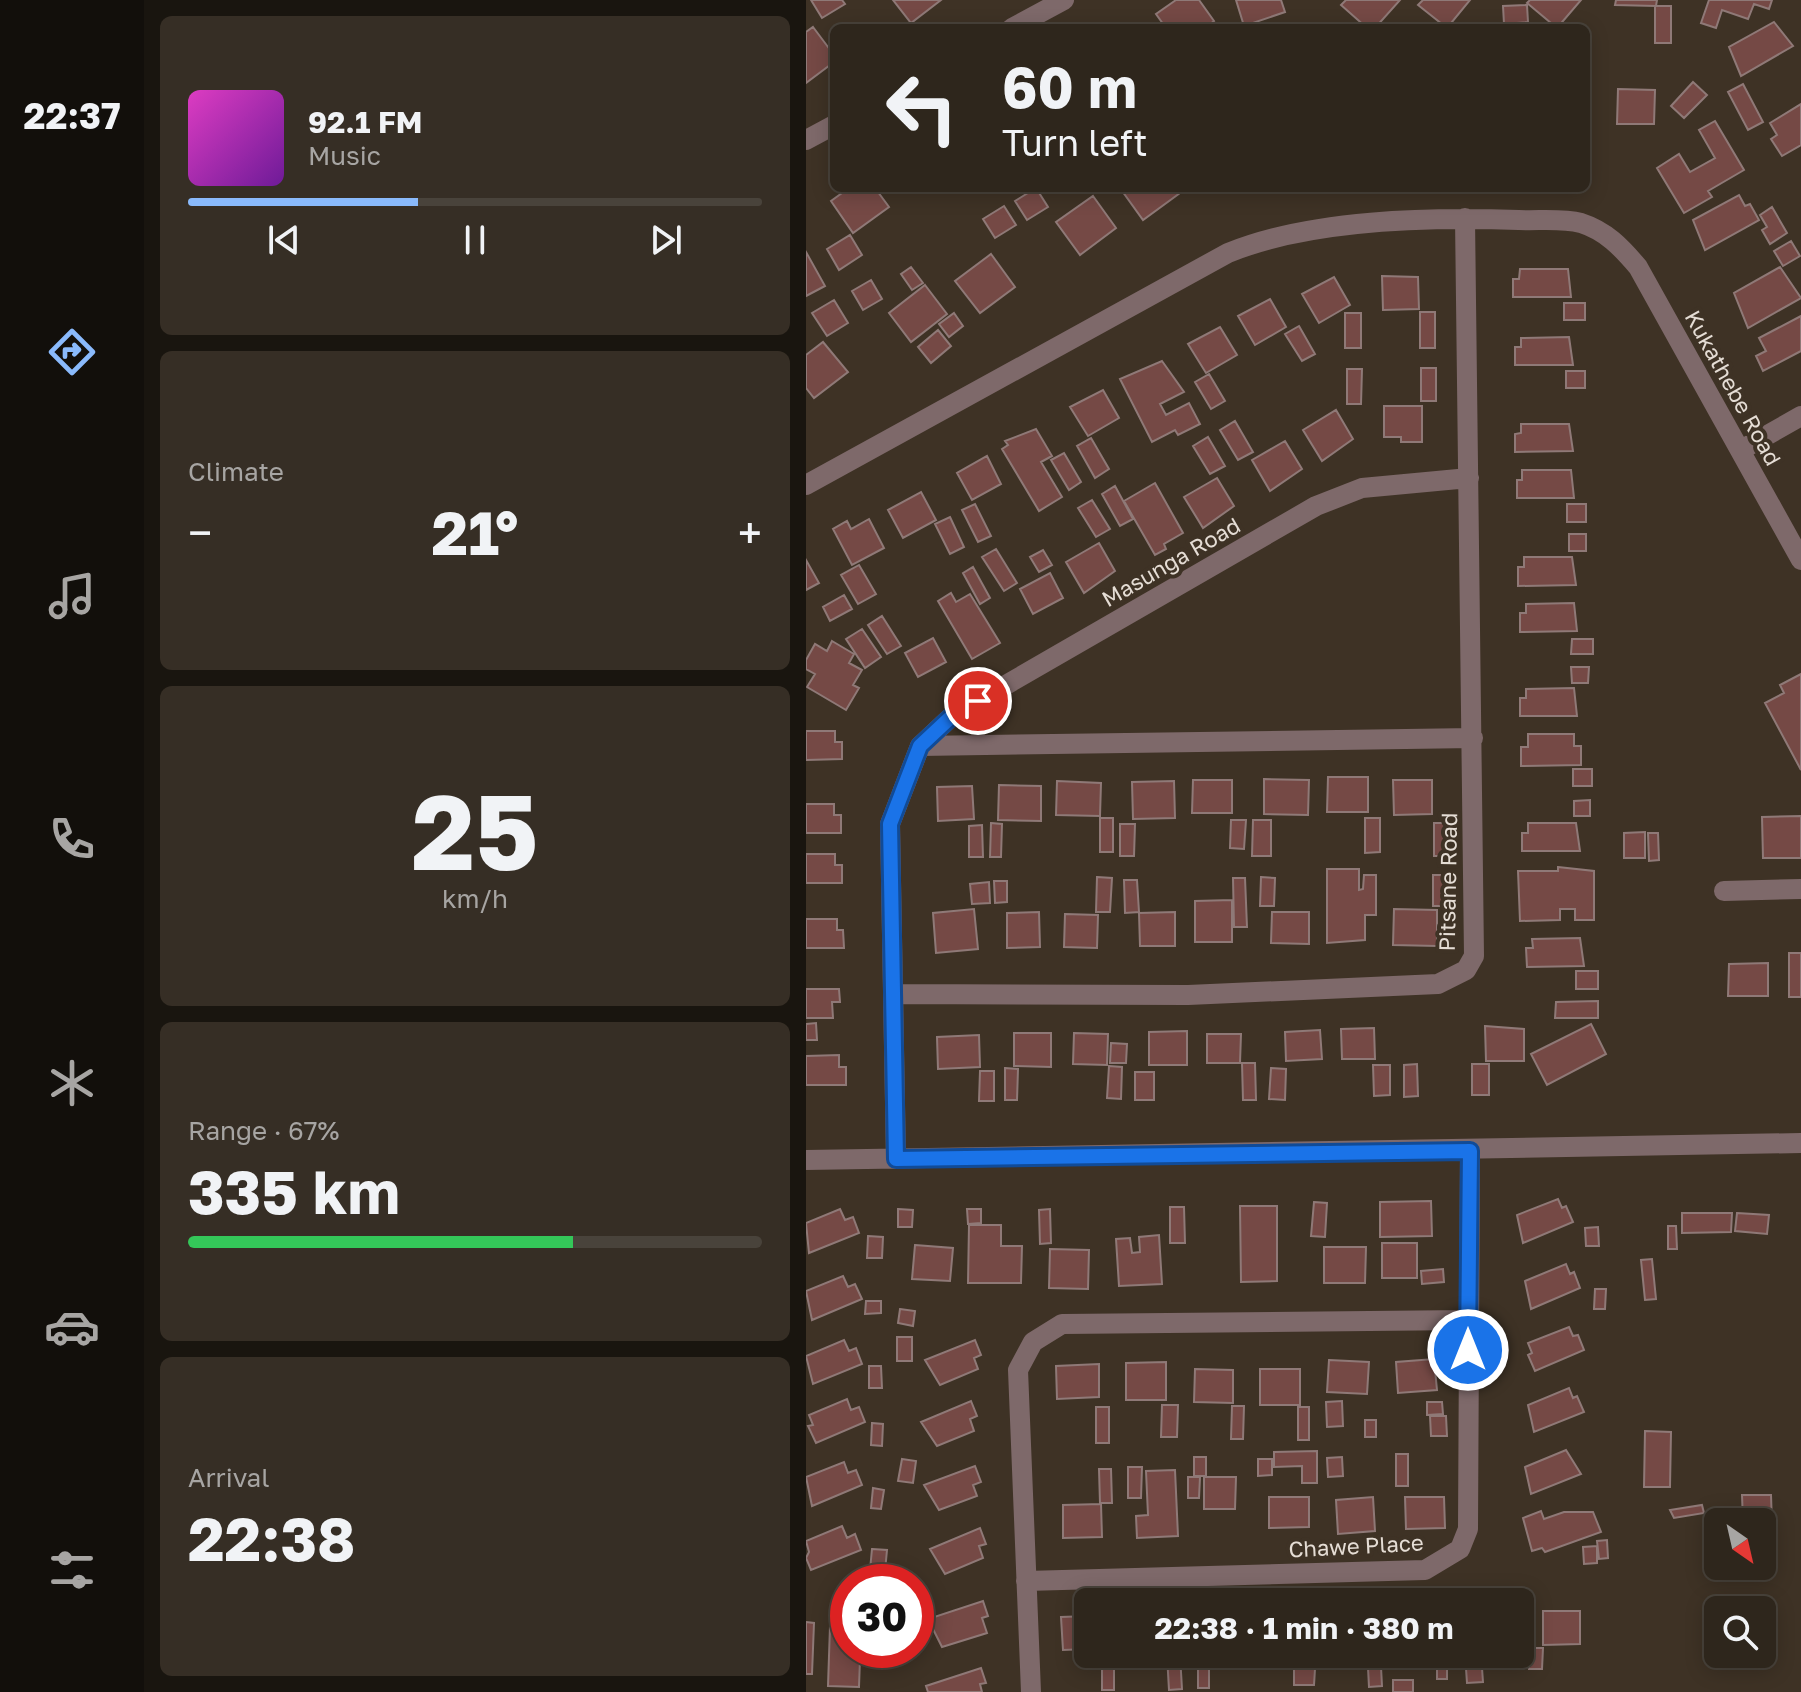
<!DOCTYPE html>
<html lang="en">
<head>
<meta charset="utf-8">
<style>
	body { margin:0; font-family:"Golos Text",sans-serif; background:#362e25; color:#f1f3f6; height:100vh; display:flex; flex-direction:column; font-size:30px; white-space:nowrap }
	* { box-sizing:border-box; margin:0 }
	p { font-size:26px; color:#a7a5a3 }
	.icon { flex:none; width:44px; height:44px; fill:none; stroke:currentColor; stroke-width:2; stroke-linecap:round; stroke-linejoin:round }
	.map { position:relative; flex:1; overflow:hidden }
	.sheet { display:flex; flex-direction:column; gap:16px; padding:16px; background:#19150f; width:662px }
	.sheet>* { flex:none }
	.top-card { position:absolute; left:24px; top:24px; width:760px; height:168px; border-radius:12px; box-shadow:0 4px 20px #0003,0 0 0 2px #49433b; background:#2e261c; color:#f1f3f6; overflow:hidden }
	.needle { width:52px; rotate:146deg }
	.tools { position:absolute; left:898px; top:1508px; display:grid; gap:16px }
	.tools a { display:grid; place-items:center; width:72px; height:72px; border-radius:12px; background:#2e261c; box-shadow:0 4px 20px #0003,0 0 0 2px #49433b; font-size:40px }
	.speed { position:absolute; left:24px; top:1564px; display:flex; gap:16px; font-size:40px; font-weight:700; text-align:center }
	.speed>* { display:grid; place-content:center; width:104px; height:104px; border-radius:50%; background:#2e261c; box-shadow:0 4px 20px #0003,0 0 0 2px #49433b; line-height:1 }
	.speed .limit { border:12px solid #d22; background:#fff; color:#111 }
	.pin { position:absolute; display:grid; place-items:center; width:68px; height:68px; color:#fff; margin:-34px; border:4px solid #fff; border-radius:50%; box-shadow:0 2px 8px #0007 }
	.me { position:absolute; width:88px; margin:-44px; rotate:0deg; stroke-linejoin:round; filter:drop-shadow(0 0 6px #0008) }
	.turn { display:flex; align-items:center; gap:28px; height:168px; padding:0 40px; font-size:36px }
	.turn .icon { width:104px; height:104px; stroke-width:2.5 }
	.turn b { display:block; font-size:56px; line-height:68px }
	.big { font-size:60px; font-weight:700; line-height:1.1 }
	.sheet .card { flex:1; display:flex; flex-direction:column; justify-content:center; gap:12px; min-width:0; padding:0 28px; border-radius:12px; background:#362e25 }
	.sheet .dial { align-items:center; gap:0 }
	.dial b { font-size:104px; line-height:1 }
	.song { display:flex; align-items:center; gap:24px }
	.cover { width:96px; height:96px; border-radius:12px; background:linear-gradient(135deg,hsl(310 70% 55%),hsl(280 70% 35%)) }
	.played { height:8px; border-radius:4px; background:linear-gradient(90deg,#8abafc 40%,#49433b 40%) }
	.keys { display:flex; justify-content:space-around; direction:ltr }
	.heat { display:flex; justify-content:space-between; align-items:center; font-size:44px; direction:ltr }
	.charge { height:12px; border-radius:6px; background:linear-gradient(90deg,#34c759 67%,#49433b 0) }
	.trip { position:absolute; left:268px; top:1588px; width:460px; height:80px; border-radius:12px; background:#2e261c; box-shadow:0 4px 20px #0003,0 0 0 2px #49433b; font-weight:700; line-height:80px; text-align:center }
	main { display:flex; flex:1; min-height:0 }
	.tabs { display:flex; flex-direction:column; width:144px; justify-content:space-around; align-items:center; background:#120f0b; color:#a7a5a3 }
	.tabs .icon { width:56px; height:56px }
	.tabs .on { color:#8abafc }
	.tabs b { font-size:36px; color:#f1f3f6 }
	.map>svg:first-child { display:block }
	.building { fill:#754945; stroke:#8f7977; stroke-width:2 }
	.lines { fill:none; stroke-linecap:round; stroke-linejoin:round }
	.minor { stroke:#7e696a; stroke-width:20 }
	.route-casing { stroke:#114b97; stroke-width:20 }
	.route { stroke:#1a73e8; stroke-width:14 }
	.labels { text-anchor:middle; stroke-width:8; stroke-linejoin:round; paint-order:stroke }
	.street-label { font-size:22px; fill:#e5ddd5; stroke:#3e3225 }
</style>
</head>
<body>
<main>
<nav class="tabs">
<b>22:37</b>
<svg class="icon on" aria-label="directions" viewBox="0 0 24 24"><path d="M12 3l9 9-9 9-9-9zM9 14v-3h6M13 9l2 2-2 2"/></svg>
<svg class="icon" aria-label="music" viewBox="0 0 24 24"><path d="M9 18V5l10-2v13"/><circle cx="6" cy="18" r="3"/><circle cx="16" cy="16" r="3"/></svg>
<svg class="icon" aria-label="phone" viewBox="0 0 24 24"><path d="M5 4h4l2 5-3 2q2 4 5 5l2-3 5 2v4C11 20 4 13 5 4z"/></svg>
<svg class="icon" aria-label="climate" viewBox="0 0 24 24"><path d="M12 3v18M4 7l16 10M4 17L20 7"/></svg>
<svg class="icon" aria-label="car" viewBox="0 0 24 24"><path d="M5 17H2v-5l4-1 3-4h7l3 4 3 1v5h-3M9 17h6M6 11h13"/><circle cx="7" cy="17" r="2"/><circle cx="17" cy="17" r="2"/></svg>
<svg class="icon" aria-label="filters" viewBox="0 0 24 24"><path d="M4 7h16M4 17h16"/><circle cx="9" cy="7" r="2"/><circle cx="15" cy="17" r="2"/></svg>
</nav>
<section class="sheet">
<div class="card">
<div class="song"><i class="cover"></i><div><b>92.1 FM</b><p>Music</p></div></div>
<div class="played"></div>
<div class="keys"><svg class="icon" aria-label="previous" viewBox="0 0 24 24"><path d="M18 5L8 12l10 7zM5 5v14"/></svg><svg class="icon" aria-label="pause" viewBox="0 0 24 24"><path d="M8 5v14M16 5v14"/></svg><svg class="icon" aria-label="next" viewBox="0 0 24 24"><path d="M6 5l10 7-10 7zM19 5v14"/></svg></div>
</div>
<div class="card"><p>Climate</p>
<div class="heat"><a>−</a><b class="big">21°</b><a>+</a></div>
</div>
<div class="card dial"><b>25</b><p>km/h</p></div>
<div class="card"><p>Range · 67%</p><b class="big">335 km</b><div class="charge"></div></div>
<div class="card"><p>Arrival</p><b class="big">22:38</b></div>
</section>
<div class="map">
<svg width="995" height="1692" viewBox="0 0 995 1692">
	<rect width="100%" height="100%" fill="#3e3225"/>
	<path class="building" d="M5,0H36L39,4L16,18Z
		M87,0H135L105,23Z
		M370,0H393L408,21L399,28H360L350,14Z
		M430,0H475L479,12L438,26Z
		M540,0H594L569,28H561L535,5Z
		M617,0H664L641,28L612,5Z
		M724,0H775L751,28L721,3Z
		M810,0H851L850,6L809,5Z
		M903,0H966L963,9L948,4L942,19L916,10L910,28L895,23Z
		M721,5L722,22L698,24L697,6Z
		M849,6H865V43H849Z
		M968,22L987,46L935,76L923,47Z
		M7,27L28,55V62L0,83V32Z
		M887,82L901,95L878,118L865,106Z
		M937,84L957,122L942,130L922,92Z
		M812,89L849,90L848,124H811Z
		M995,104V145L976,156L965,139L971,135L964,123Z
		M909,121L938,170L902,191L906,197L878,213L851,168L873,154L884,172L909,158L893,130Z
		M43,188H69L83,207L47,233L25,201Z
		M230,188L242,207L221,220L209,201Z
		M314,188H371L374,193L337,220Z
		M933,195L939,206L944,204L953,220L899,250L887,220Z
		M287,196L310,228L274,255L250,222Z
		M198,206L210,225L189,238L177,219Z
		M966,207L981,233L964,244L956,230L961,227L954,215Z
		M44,235L56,255L33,270L21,249Z
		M985,241L994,256L977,266L968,251Z
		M0,252L19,286L0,296Z
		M185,254L209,287L174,313L149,281Z
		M105,267L117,283L106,290L95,274Z
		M974,267L995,298L942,328L928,293Z
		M714,269H762L765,297H707V279H713Z
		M576,276L612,277L613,309L577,310Z
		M528,277L544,305L513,323L496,294Z
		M65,280L76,299L57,310L46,291Z
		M119,285L141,314L105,342L83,313Z
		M464,299L480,327L449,345L432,316Z
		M28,300L42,323L21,336L6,313Z
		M758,303H779V320H758Z
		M614,312H629V348H614Z
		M148,313L157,326L143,337L133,324Z
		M539,313H555V348H539Z
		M995,316V351L957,371L950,356L960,351L953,338Z
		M493,326L509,354L496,361L479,334Z
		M414,327L431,355L400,373L382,344Z
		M132,330L145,346L125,363L112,347Z
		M763,337L767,365H709V347H715V338Z
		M17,342L42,372L8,398L0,388V355Z
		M356,361L378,392L354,404L360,415L383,403L394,424L372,435L369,430L346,442L314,379Z
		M615,368H630V401H615Z
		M541,369H556L555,404H541Z
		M760,371H779V388H760Z
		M403,374L419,401L405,409L389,382Z
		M297,390L313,418L282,436L264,407Z
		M578,406H616V442H595V437H578Z
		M530,410L547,439L516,461L497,430Z
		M429,421L447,452L432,460L414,430Z
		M715,424H763L767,451L709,452V434L715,433Z
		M230,429L246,456L235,462L256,497L233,511L196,449L202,445L199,441Z
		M402,437L419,466L404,474L387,446Z
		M285,438L303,469L289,478L271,446Z
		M479,441L496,469L464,491L446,460Z
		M258,453L275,482L263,490L245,460Z
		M181,456L195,484L166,500L151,473Z
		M716,470H765L768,498H711V480H716Z
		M411,478L428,506L397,528L378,497Z
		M349,483L377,533L358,544L360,549L349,555L318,501Z
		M309,486L327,519L314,526L296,494Z
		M115,492L130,520L97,538L82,510Z
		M286,500L304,529L290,537L272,508Z
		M169,504L185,536L172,542L156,510Z
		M761,504H780V522H761Z
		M144,517L158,547L144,554L129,524Z
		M63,519L78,548L46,565L27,529L41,521L45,529Z
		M763,534H780V551H763Z
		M293,543L309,571L278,593L260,562Z
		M190,549L211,583L198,591L176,557Z
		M237,550L246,565L233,572L224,557Z
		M718,557H766L770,585L712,586V567H718Z
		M0,560L13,583L0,590Z
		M53,565L70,594L52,604L35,575Z
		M167,567L184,598L174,604L157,573Z
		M244,573L257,598L227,614L214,589Z
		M145,593L150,602L164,594L194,643L166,659L132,601Z
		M38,595L46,609L24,621L17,607Z
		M768,603L771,631L714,632V613H720V604Z
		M76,616L95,646L81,654L62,625Z
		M56,629L75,657L59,668L40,639Z
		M127,638L140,662L112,677L99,653Z
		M766,639H787V654H765Z
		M26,641L48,654L43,663L56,670L47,685L53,688L40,710L1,687L9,674L0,669V660L9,644L21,651Z
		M765,667H783L782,683H766Z
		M995,674V770L959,703L978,693L974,685Z
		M768,688L771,716H714V698H720V689Z
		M0,731H29V742H36V759L0,760Z
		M722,734H768V746H775V765L715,766V747H722Z
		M767,769H786V786H767Z
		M522,777H562V812H521Z
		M458,779L503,780L502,815L458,814Z
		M387,780H426V813H386Z
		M587,780H626V814L588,815Z
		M251,781L295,783L294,816L250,815Z
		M368,781L369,818L327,819L326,782Z
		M193,785L235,786V821L192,820Z
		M166,786L168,819L132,821L131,787Z
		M784,800V816H768V801Z
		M0,804H28V815H35V833H0Z
		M995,816V858H957L956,817Z
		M294,818H307V852H294Z
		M559,818H574V852L559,853Z
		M425,820H440L438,849L424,848Z
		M447,820H465V856H446Z
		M185,823L196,824L195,857H184Z
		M628,823H641V856H628Z
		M722,823H770L774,851H716V833H722Z
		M314,824H329L328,856H314Z
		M176,825L177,857H163V826Z
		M839,832V858H818V833Z
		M842,833H852L853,860L843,861Z
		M0,854H29V865H36V883H0Z
		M752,867L788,871V920H769V909H754V920L714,921L712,871H752Z
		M521,869H553V890L557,889L558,875H570V915H559V940L521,943Z
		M627,875H641V906H627Z
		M291,877L306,878L304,912H290Z
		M455,877L469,878L468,906H454Z
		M427,878H439L441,927H428Z
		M318,880H331L333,912L319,913Z
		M188,881H201V902L189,903Z
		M183,882L184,903L166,904L164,884Z
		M426,900V942H389V901Z
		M168,909L172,949L130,953L127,913Z
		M588,909L631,910V946L587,945Z
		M233,912L234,947L201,948V913Z
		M369,912V946H334L333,913Z
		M466,912H503V944L465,943Z
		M259,914L292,915L291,948L258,947Z
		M0,919H31V930H37L38,948H0Z
		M774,938L778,966L721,967L720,948H727L726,939Z
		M983,953H995V997H983Z
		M962,963V996H922L923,964Z
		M770,971H792V989H770Z
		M0,989H33L34,1002H26L27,1018H0Z
		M792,1001V1018H749L750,1002Z
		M10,1023L11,1040H0V1024Z
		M785,1024L800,1054L741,1085L725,1054Z
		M679,1026L718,1029V1061H680Z
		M568,1028L569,1059H536L535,1029Z
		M514,1030L516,1059L480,1061L479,1032Z
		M381,1031V1065H343V1032Z
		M208,1033H245V1067L208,1066Z
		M268,1033L302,1034L301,1065L267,1064Z
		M401,1034H435L434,1063H401Z
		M173,1035L174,1067L132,1069L131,1037Z
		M305,1043L321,1044L320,1063H304Z
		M33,1055V1067H40V1085H0V1056Z
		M436,1063H449L450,1100H437Z
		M611,1064L612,1096L598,1097V1065Z
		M666,1064H683V1095H666Z
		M567,1065H584V1095L568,1096Z
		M303,1066L316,1067L315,1099L301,1098Z
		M199,1068L212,1069L211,1100H199Z
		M465,1068L480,1069L479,1100L463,1099Z
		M174,1071H188V1101H173Z
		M329,1072H348V1100H329Z
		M752,1199L756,1208L760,1206L767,1222L717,1243L711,1215Z
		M625,1201L626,1236L574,1237V1202Z
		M508,1202L521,1203L519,1237L505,1236Z
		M434,1206H471V1281L435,1282Z
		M364,1207H378L379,1243H364Z
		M34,1209L39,1220L47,1217L53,1233L3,1253L0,1223Z
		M92,1209L107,1210L106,1227H92Z
		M161,1209H175V1223L162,1224Z
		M244,1209L245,1243L234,1244L233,1210Z
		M876,1213H926L925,1232L876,1233Z
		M931,1213L963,1215L961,1234L929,1231Z
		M163,1225H195V1246H216L215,1283H162Z
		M862,1226H870L871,1249H862Z
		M792,1227L793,1246H780L779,1228Z
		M353,1235L356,1284L313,1286L310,1239L324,1238L326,1253L334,1252L333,1237Z
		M62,1236L77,1237L76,1258H61Z
		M576,1243H611V1278H576Z
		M109,1245L147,1248L144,1281L106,1279Z
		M518,1247H560L559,1283H518Z
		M244,1249L283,1250L282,1289L243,1288Z
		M846,1259L850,1299L839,1300L835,1260Z
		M760,1264L764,1274L768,1272L774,1288L725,1309L719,1281Z
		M637,1269L638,1282L616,1284L615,1271Z
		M37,1276L42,1287L49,1284L56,1299L6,1320L0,1291Z
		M789,1289H800L799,1309H788Z
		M60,1301H75V1313L59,1314Z
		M94,1309L109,1311L107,1326L92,1323Z
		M763,1327L767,1336L772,1335L778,1350L729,1371L722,1355L726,1353L722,1343Z
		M91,1337H106V1361H91Z
		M38,1340L43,1351L50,1348L56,1364L7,1384L0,1356Z
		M169,1340L175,1355L168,1358L172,1369L134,1385L119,1360Z
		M628,1359L631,1390L592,1393L590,1362Z
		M523,1360L563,1362L561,1394L521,1392Z
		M360,1362V1400H320V1363Z
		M293,1364V1397L251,1399L250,1366Z
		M63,1366H75L76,1388H63Z
		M389,1369L427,1370V1403L388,1402Z
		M454,1369H494V1405H454Z
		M763,1388L767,1398L771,1396L778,1412L728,1432L722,1405Z
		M41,1399L45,1410L53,1407L59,1422L10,1443L2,1426L7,1425L3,1415Z
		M165,1401L171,1416L164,1419L168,1431L131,1446L115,1422Z
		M536,1401L537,1426L521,1427L520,1402Z
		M621,1402H636L637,1414L621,1415Z
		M356,1405H372L371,1437H355Z
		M426,1406H438L437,1439H425Z
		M290,1407H303V1443H290Z
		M492,1407H503V1440H492Z
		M624,1416H640L641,1436H625Z
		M559,1420H570V1437H559Z
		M66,1423L77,1424L76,1446L65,1445Z
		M839,1431L865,1432L864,1487H838Z
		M760,1450L775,1474L725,1494L719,1467Z
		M511,1451V1483H496V1466L468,1467V1452Z
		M590,1454H602V1486H590Z
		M388,1457H400V1476H388Z
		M536,1457L537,1476L522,1477L521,1458Z
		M96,1459L110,1461L107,1483L92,1481Z
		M452,1459H466V1475L452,1476Z
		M38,1462L42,1473L50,1470L56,1485L6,1506L0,1477Z
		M169,1466L175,1482L167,1485L171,1496L133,1510L118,1485Z
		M322,1467H336L335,1498H322Z
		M293,1469H305L306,1503H294Z
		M369,1470L372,1536L331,1538L330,1516L342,1515L340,1471Z
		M382,1477H394L393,1498H382Z
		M398,1477H430L429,1509H398Z
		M67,1488L78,1490L75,1509L65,1508Z
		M936,1495H965L966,1524L937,1522Z
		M463,1497H503V1527L463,1528Z
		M567,1497L569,1531L532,1534L530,1500Z
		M599,1497H638L639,1528L600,1529Z
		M295,1504L296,1537L257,1538V1505Z
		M896,1505L898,1513L868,1518L864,1510Z
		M735,1511L738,1519L758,1512H787L795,1532L739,1552L736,1548L726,1551L717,1518Z
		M36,1526L41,1538L49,1534L55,1550L5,1570L0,1558L3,1552L0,1541Z
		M174,1528L180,1544L173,1546L177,1558L139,1574L124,1549Z
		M801,1540L802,1558L793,1559L791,1541Z
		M791,1546V1563L778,1564L777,1547Z
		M66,1549L81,1550L79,1571L64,1570Z
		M177,1601L182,1616L176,1618L181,1633L136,1647L122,1619Z
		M40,1609L42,1650H64L63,1660L54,1659L53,1687L22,1686L24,1626L40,1627Z
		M737,1611H774V1644L737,1645Z
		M282,1616V1649L257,1650L255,1617Z
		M0,1622L8,1623L6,1674H0Z
		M723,1648H737L736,1669H723Z
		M392,1654H403V1688H392Z
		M631,1654H641V1679H631Z
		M659,1654H675L677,1682L661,1683Z
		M361,1655H374L376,1689L363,1690Z
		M296,1657H308V1690H296Z
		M575,1667L576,1686L563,1687L562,1668Z
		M175,1668L180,1683L174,1684L176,1692H122L120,1686Z
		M488,1668L509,1669L508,1685H488Z
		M587,1680H607V1692H587Z"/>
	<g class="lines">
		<path class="minor" d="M206,28L258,0
			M0,140L28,125
			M935,450L995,416
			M0,485L422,253C505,219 623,217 713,220C732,221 756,218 775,223C800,231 815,247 832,267L995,560
			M114,746L667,738
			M918,891L995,889
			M89,994L382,995L632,984L660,970L668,956L659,218
			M90,1159L84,824L114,746L146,716L510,506L556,488L663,478
			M0,1160L995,1143
			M220,1581L619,1570L654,1549L662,1529L664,1151
			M225,1692L212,1370L227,1342L256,1324L662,1320"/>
	</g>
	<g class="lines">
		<defs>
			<path id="route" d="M172,701L146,716L114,746L84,824L90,1159L664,1151L662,1350"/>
		</defs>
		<use href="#route" class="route-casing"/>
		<use href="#route" class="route"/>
	</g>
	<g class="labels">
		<g class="street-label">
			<text transform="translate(927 388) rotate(61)" y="8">Kukathebe Road</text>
			<text transform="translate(365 562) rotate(-30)" y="8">Masunga Road</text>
			<text transform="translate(642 882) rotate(-89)" y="8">Pitsane Road</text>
			<text transform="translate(550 1546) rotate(-3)" y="8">Chawe Place</text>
		</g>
	</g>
</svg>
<div class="tools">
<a><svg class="needle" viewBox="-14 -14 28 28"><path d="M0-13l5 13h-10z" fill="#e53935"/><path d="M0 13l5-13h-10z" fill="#a7a5a3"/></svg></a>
<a><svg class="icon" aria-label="search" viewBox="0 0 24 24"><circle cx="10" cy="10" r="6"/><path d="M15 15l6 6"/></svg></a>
</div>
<div class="speed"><div class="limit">30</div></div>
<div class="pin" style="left:172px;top:701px;background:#d93025"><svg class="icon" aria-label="arrive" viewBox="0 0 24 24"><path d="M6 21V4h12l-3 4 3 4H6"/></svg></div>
<svg class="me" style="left:662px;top:1350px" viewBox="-20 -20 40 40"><circle r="17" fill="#1a73e8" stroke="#fff" stroke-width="3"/><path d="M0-11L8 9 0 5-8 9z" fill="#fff"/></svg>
<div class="trip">22:38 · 1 min · 380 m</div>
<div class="top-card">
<div class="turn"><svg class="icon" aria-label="left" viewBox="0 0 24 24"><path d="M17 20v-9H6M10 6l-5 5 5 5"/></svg><div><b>60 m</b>Turn left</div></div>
</div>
</div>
</main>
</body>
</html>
